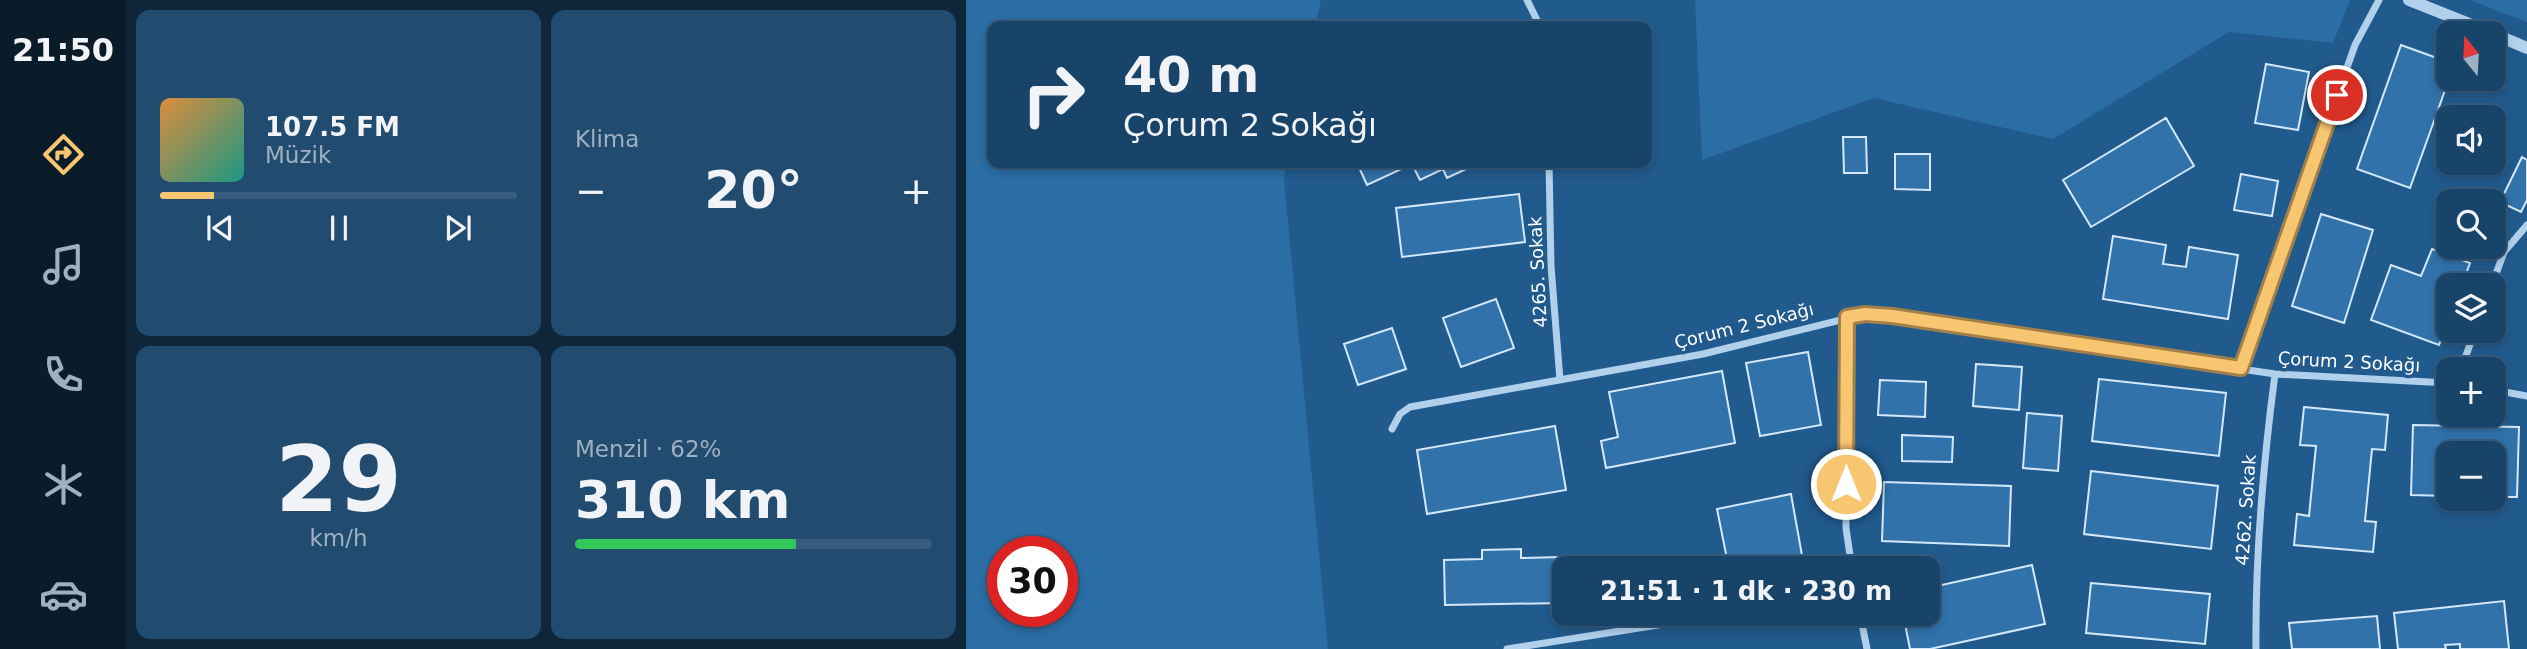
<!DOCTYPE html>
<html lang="tr">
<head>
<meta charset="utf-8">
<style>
	body { margin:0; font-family:"DejaVu Sans",sans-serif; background:#224b70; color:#f1f3f6; height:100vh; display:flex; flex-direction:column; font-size:26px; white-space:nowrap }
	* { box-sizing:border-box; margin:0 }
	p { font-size:23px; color:#9fb0c1 }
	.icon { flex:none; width:38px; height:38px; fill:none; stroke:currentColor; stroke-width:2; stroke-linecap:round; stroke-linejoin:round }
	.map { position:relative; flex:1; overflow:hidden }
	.details { display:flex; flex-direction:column; gap:10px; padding:10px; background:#0e253a; width:840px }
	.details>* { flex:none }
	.top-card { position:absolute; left:21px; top:21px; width:665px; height:147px; border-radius:14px; box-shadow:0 4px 10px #0003,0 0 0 2px #375c7e; background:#19446a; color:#f1f3f6; overflow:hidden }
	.needle { width:46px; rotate:342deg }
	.fabs { position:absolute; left:1470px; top:21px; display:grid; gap:14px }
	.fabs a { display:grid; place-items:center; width:70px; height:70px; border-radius:14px; background:#19446a; box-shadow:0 4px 10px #0003,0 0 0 2px #375c7e; font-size:35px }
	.speed { position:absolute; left:21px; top:536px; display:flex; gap:14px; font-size:35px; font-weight:700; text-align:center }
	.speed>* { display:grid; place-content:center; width:91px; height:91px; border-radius:50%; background:#19446a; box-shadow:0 4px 10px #0003,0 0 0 2px #375c7e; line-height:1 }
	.speed .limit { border:10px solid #d22; background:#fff; color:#111 }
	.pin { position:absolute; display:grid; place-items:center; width:60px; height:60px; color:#fff; margin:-30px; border:4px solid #fff; border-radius:50%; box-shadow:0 2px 7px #0007 }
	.me { position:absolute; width:77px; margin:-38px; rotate:0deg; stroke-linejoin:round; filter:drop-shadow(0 0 5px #0008) }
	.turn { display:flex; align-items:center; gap:24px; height:147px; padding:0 21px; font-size:32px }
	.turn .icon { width:91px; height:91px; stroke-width:2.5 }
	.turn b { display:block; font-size:49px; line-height:60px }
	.big { font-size:52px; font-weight:700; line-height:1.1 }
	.details .card { flex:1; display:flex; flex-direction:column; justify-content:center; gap:10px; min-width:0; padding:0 24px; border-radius:14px; background:#224b70 }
	.details .dial { align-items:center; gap:0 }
	.dial b { font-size:91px; line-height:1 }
	.song { display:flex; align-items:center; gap:21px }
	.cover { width:84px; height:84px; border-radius:10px; background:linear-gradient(135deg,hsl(30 70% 55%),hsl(170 70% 35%)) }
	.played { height:7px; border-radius:4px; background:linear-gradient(90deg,#f8c571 15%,#375c7e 15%) }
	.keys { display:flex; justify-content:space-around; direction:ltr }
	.heat { display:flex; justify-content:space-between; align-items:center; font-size:38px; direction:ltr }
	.charge { height:10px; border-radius:5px; background:linear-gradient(90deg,#34c759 62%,#375c7e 0) }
	.details .tiles { flex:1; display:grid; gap:10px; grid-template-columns:repeat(2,1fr) }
	.trip { position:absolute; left:586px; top:556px; width:388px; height:70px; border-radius:14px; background:#19446a; box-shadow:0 4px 10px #0003,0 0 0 2px #375c7e; font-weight:700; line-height:70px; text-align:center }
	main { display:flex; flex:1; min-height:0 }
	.tabs { display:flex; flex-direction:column; width:126px; justify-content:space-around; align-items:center; background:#0a1b2a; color:#9fb0c1 }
	.tabs .icon { width:49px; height:49px }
	.tabs .active { color:#f8c571 }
	.tabs b { font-size:32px; color:#f1f3f6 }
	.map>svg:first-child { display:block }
	.green { fill:#2b6da5; fill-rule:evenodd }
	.building { fill:#3172aa; stroke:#d5e8f9; stroke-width:2 }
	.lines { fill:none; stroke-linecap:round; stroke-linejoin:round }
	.minor { stroke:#b0d0ec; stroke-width:7 }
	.tertiary { stroke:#b0d0ec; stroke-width:12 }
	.route-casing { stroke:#a18049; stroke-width:18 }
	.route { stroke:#f8c571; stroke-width:12 }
	.labels { text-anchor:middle; stroke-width:7; stroke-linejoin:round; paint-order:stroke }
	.street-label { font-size:18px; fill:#fff; stroke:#215a8d }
</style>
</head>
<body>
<main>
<nav class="tabs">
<b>21:50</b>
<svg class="icon active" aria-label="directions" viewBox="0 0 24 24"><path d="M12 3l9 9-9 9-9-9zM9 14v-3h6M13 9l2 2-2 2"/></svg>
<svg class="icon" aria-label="music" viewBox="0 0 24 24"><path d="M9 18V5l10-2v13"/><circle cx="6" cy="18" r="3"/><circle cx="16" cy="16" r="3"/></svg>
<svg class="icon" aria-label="phone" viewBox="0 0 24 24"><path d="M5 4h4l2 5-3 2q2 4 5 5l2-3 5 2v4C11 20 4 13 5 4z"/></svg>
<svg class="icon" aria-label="climate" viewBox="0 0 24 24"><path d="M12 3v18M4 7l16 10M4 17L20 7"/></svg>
<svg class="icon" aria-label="car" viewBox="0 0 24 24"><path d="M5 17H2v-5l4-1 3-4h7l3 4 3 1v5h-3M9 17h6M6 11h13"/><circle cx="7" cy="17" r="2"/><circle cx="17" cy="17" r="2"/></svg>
</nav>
<section class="details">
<div class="tiles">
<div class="card">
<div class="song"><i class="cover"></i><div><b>107.5 FM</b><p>Müzik</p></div></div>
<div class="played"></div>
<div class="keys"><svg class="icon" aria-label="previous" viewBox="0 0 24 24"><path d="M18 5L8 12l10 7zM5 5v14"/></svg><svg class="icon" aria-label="pause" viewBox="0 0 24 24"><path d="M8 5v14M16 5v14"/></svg><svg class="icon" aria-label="next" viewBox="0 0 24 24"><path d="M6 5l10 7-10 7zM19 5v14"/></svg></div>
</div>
<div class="card"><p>Klima</p>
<div class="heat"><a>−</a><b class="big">20°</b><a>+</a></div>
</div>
<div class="card dial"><b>29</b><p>km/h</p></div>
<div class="card"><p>Menzil · 62%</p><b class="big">310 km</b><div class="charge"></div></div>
</div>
</section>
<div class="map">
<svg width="1561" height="649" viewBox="0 0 1561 649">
	<rect width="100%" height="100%" fill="#215a8d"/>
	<path class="green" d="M0,0H355L349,26H26V163H321L318,179L362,649H0ZM37,551H96V611H37Z
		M729,0H1384L1367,43L1263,32L1087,139L908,98L736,160Z
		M1504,0H1561V22Z"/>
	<path class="building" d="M1435,45L1482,62L1483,79L1444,188L1391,169Z
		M1300,64L1343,72L1332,130L1289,123Z
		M1200,118L1228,166L1125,227L1097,180Z
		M877,137H900L901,173H878Z
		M929,154H964V190L929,189Z
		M1556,157L1561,160V200L1555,212L1534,202Z
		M391,163H513L481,178L477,169L454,180L446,164L401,185Z
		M1275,174L1312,181L1306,216L1268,210Z
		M553,194L559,242L436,257L430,208Z
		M1355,214L1407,230L1378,323L1326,306Z
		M1147,236L1200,245L1197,264L1220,267L1223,247L1272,255L1262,319L1137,299Z
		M1466,249L1504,263L1496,285H1482V321L1473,345L1405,320L1425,265L1455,276Z
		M530,299L548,348L495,367L477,318Z
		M426,328L440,369L392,385L378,344Z
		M842,352L855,425L794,436L780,363Z
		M1010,364L1056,367L1053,410L1007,406Z
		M756,371L769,443L640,468L635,441L652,437L643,392Z
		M1133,379L1260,393L1253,456L1126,441Z
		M914,380L960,382L959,417L912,415Z
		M1338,407L1422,415L1419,450L1406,449L1399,521L1410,522L1407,552L1328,545L1331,514L1343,516L1350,446L1334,445Z
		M1061,413L1096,416L1092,471L1057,468Z
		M1447,425L1553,427L1551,497H1528V453H1482V496L1445,495Z
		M589,426L600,490L461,514L451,450Z
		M936,435L987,437L986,462L936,461Z
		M1125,471L1252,486L1245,549L1118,534Z
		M918,482L1045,486L1043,546L916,541Z
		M825,494L837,561L797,569H763L751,509Z
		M555,549V558L595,557L596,603L479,605L478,560L516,559V550Z
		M1066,565L1079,624L964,649H944L937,614H962V588Z
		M1125,583L1244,594L1239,644L1120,633Z
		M1538,601L1543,649H1494V644L1479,645L1480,649H1432L1428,613Z
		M1411,616L1414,649H1326L1323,623Z"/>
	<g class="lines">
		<path class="minor" d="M561,0L574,26
			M583,163L585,266L594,380
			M1526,285L1538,252L1561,225
			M881,317L880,528L886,569
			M1275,368L1389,45L1413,0
			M1495,369L1509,331
			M1528,390L1561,396
			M426,429L434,414L444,407L737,354L899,314L1309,374L1482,383
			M894,614L901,649
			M541,649L761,614
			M1290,649C1289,557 1297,465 1309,374"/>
		<path class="tertiary" d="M1443,0L1526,33
			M1528,34L1561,48"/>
	</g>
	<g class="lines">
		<defs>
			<path id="route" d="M880,484L881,317L899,314L926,316L1275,368L1371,95"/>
		</defs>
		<use href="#route" class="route-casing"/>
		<use href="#route" class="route"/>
	</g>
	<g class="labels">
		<g class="street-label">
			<text transform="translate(572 272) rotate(-93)" y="6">4265. Sokak</text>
			<text transform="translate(778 326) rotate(-14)" y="6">Çorum 2 Sokağı</text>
			<text transform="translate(1383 362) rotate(3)" y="6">Çorum 2 Sokağı</text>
			<text transform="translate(1280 510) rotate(-86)" y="6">4262. Sokak</text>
		</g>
	</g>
</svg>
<div class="fabs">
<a><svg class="needle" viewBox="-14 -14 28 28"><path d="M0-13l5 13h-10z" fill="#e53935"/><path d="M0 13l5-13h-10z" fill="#9fb0c1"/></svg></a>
<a><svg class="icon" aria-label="sound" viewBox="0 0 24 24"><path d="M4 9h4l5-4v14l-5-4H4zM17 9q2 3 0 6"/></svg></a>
<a><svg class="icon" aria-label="search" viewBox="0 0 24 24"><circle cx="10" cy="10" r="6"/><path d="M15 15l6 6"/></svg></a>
<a><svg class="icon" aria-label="layers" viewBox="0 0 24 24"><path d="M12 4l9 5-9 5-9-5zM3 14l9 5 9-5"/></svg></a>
<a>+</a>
<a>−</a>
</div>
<div class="speed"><div class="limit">30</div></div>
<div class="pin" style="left:1371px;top:95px;background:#d93025"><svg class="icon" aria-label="arrive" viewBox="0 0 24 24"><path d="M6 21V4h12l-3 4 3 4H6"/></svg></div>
<svg class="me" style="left:880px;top:484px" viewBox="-20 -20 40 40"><circle r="17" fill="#f8c571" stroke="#fff" stroke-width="3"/><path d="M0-11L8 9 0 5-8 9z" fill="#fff"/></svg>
<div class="trip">21:51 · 1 dk · 230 m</div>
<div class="top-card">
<div class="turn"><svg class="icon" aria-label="right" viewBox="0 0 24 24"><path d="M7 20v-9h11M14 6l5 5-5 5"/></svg><div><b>40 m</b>Çorum 2 Sokağı</div></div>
</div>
</div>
</main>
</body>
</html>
